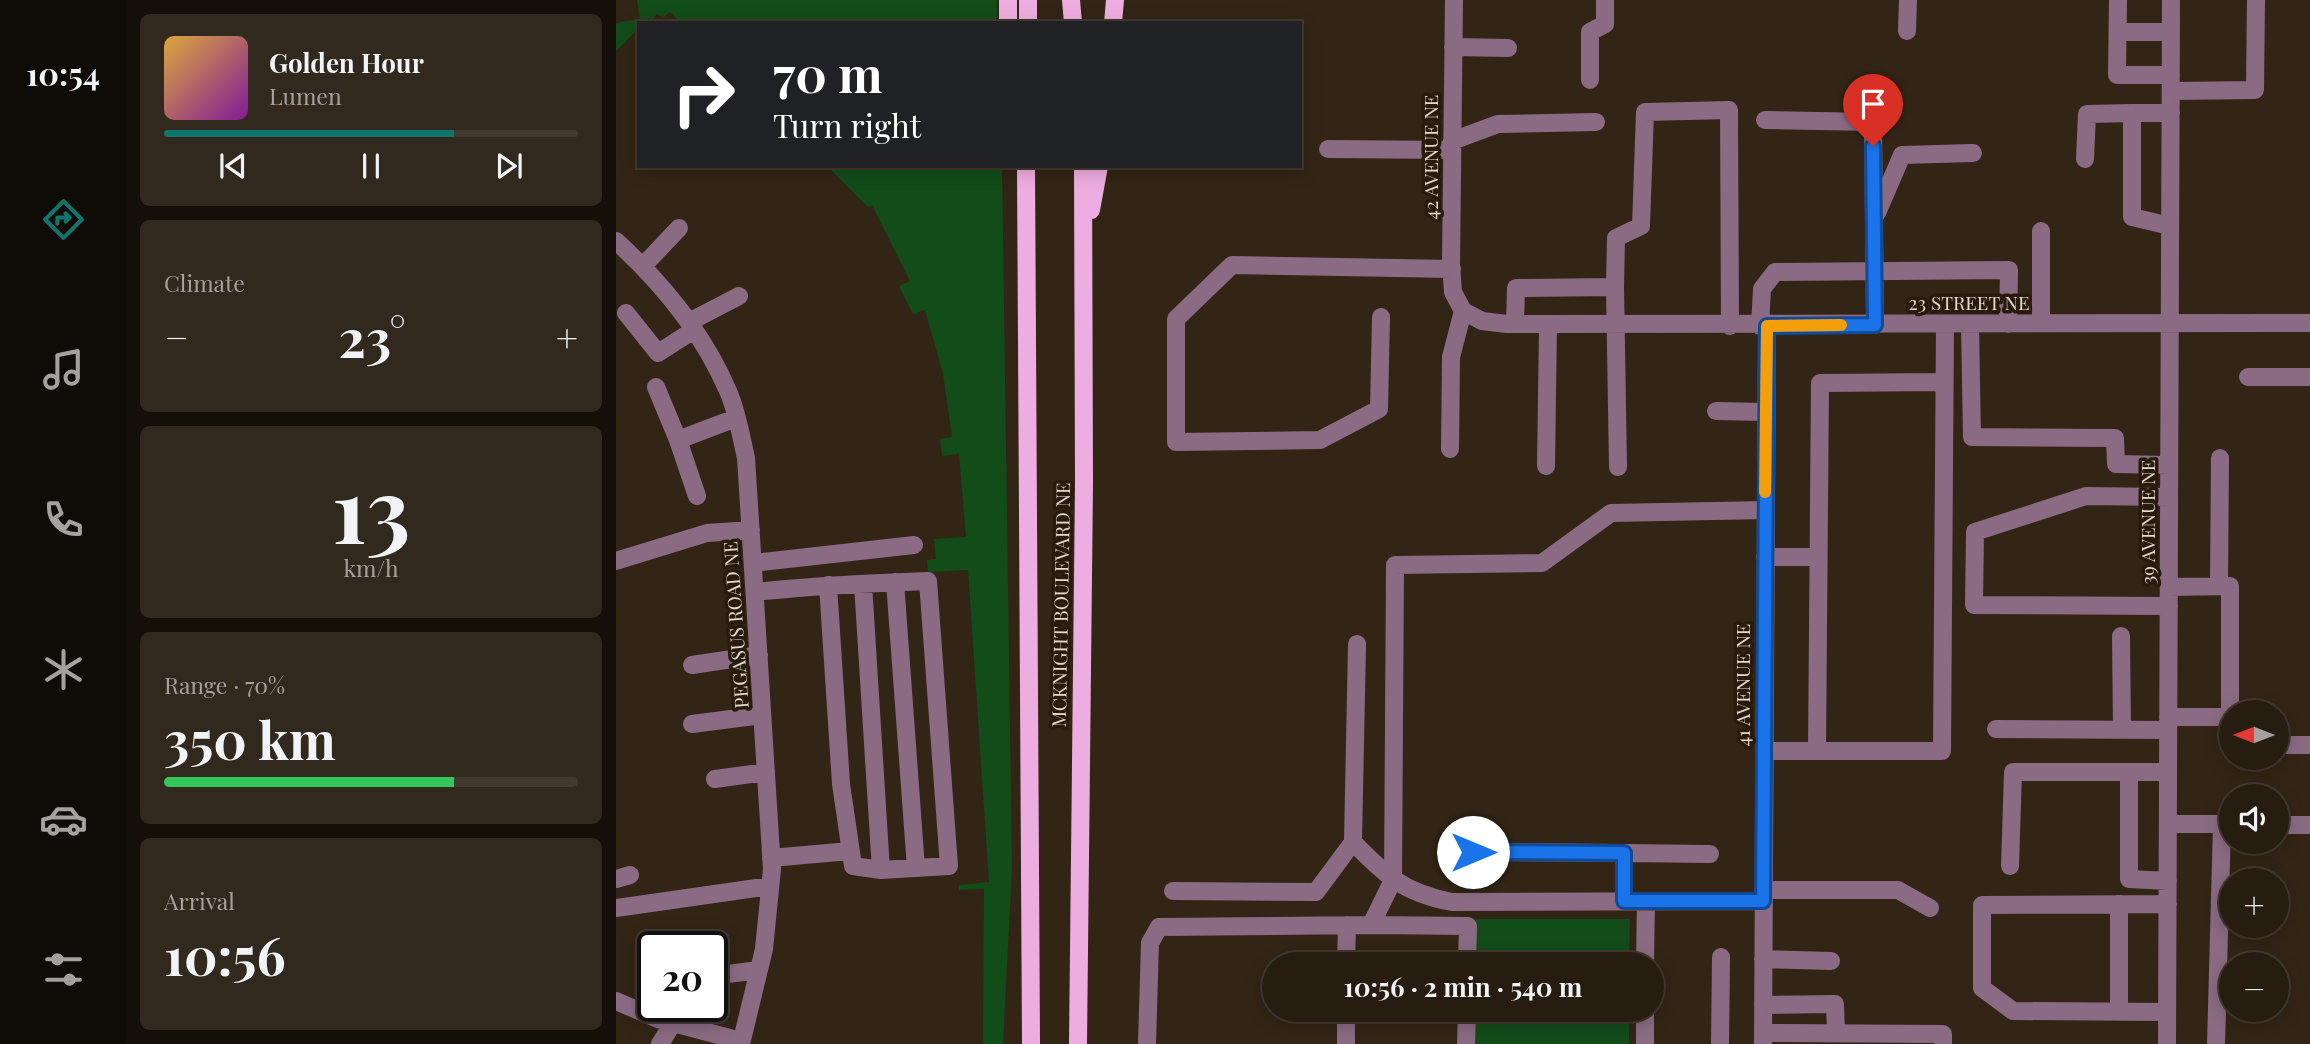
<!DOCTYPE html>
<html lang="en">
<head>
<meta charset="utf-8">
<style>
	body { margin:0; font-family:"Playfair Display",serif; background:#32291e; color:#f1f3f6; height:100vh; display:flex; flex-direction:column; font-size:26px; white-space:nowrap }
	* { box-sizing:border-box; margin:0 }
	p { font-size:23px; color:#a4a19f }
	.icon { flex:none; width:38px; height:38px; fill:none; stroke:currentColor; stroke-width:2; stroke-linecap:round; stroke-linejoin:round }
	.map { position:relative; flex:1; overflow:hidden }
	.side { display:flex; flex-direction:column; gap:14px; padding:14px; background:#150f09; width:490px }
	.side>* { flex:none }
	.hud { position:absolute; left:21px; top:21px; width:665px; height:147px; border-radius:0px; box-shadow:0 4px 18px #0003,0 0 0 2px #423a30; background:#202124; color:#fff; overflow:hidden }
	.needle { width:46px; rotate:270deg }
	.buttons { position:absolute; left:1603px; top:700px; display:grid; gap:14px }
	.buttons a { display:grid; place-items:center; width:70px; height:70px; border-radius:50%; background:#261c10; box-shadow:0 4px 18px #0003,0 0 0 2px #423a30; font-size:35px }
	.speed { position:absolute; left:21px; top:931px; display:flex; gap:14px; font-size:35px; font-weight:700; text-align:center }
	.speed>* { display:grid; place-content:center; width:91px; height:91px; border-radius:50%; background:#261c10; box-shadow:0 4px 18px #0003,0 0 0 2px #423a30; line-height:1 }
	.speed .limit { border:4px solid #111; border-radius:10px; background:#fff; color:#111 }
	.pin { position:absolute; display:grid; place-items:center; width:60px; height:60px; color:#fff; margin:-72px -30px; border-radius:50% 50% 50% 0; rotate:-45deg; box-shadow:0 0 7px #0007 }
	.pin .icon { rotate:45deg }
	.me { position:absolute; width:77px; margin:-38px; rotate:90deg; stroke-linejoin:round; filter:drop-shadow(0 0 5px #0008) }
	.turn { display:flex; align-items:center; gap:24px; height:147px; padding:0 21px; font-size:32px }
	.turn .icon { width:91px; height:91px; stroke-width:2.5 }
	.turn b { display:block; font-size:49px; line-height:60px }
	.big { font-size:52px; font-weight:700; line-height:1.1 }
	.side .widget { flex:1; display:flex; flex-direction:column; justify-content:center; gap:10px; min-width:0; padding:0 24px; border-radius:10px; background:#32291e }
	.side .dial { align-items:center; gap:0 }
	.dial b { font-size:91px; line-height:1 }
	.song { display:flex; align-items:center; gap:21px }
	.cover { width:84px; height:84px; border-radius:10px; background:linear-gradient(135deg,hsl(40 70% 55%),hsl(290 70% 35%)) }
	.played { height:7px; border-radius:4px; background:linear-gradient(90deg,#0f766e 70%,#423a30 70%) }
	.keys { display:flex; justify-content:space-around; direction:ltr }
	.heat { display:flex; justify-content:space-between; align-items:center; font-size:38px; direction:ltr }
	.charge { height:10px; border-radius:5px; background:linear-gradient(90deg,#34c759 70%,#423a30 0) }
	.trip { position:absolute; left:646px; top:952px; width:402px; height:70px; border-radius:35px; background:#261c10; box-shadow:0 4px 18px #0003,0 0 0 2px #423a30; font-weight:700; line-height:70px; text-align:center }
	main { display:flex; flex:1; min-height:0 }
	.tab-bar { display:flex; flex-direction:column; width:126px; justify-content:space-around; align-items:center; background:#0f0b06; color:#a4a19f }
	.tab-bar .icon { width:49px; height:49px }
	.tab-bar .selected { color:#0f766e }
	.tab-bar b { font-size:32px; color:#f1f3f6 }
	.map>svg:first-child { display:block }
	.green { fill:#124c19 }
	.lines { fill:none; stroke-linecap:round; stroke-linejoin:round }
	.minor { stroke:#8a6b83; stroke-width:18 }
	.major { stroke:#eeade0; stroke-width:18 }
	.route-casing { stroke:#114b97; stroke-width:18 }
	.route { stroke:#1a73e8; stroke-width:12 }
	.slow { stroke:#f59e0b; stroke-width:12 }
	.labels { text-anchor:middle; stroke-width:7; stroke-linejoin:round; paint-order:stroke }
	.street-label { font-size:19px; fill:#e1d8ce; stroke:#281b0c }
</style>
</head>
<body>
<main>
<nav class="tab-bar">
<b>10:54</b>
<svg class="icon selected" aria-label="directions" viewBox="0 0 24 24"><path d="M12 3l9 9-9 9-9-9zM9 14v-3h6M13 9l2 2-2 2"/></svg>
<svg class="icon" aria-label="music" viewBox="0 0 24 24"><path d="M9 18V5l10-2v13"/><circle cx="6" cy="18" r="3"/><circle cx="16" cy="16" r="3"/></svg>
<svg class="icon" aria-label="phone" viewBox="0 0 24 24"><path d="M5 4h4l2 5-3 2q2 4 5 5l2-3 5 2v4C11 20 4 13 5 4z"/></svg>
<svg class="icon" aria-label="climate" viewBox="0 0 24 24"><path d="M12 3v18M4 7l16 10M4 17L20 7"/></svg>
<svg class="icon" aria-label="car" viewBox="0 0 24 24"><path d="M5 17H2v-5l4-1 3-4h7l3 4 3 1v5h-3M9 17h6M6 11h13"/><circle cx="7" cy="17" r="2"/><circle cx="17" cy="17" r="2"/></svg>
<svg class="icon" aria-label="filters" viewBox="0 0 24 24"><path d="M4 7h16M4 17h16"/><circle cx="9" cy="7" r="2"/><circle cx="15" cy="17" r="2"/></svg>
</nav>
<section class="side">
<div class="widget">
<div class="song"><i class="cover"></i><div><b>Golden Hour</b><p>Lumen</p></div></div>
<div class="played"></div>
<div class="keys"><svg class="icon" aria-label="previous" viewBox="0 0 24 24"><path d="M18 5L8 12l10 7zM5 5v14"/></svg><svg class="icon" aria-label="pause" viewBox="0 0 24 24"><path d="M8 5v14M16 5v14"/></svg><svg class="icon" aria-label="next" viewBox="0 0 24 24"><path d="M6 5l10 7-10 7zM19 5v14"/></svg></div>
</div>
<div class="widget"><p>Climate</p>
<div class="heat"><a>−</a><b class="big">23°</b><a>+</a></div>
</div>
<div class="widget dial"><b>13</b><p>km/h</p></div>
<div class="widget"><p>Range · 70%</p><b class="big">350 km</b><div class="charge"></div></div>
<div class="widget"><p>Arrival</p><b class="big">10:56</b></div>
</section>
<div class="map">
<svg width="1694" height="1044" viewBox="0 0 1694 1044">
	<rect width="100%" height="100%" fill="#322515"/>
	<path class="green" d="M21,0H381V23H65L54,12L47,18L41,14L36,20L33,18L23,23V28L0,51V23L24,19Z
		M211,166H386L396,868L387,1044H367L368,889L343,890V885L373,882L352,570L312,572L311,560L320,559L318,539L350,537L343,454L326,456L324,439L336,437L327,374L309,310L297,314L283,286L294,281L256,205L252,207Z
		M860,919H1014L1013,964H859Z
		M859,1010H1013V1044H859Z"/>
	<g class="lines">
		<path class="minor" d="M838,0L835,264L837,292L847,311
			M1502,0L1501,75H1555
			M1291,31L1292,0
			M1502,32H1555
			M837,47L892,48
			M974,80V32L989,24V0
			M1555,91L1639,90L1640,0
			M1149,120L1257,122L1259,325
			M836,141L882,124L980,122
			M712,149L836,150
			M1469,159L1471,114L1516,113
			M1261,213L1286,155L1357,153
			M1554,226L1516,217V113H1555
			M0,241C46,283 87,333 112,391C121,411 125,436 130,458L156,869L148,949L125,1044
			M27,266L63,228
			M999,287L1000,238L1025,226L1029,112L1113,110L1114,326
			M847,311L866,321L891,324L1694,323
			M10,313L42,353L78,330
			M765,317L763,409L704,440L560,442V319L616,265L836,269
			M73,322L123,296
			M1425,323V231
			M899,324L900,288L999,287L1002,467
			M1354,324L1356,437L1499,438L1500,464L1553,465
			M1144,326L1146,289L1159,272L1393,270L1392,324
			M1632,377H1694
			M40,387L62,440
			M1100,411L1149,412
			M834,449L835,357L847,311
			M930,466L932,325
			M81,496L62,440L120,418
			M1149,557H1202
			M0,561L91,533L135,530
			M137,563L298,545
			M279,582L300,868
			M247,584L265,870
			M1603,586L1604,458
			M1553,587L1614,586V717
			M139,592C196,586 254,583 312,581L333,866L265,870L237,866L225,784L212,585
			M1553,606L1358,605L1359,532L1470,496L1553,497
			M1505,636L1506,729
			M76,665L143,655
			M1552,717H1614L1615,745
			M76,724L146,715
			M1380,729L1552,730
			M1661,745H1694
			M1148,751H1326L1329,324
			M1201,751L1204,383L1328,382
			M1513,772V879L1552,881
			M99,779L150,772
			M1552,824H1615
			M1661,825H1694
			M737,842L741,644
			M857,852L1008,853
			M155,858L234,851
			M1394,866L1397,772H1552
			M0,879L14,875
			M1147,890H1282L1314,908
			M557,891L700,892L737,842C770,876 788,893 836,902L1147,901
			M1008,901V853L1094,854
			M1503,904V1012
			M0,908L154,886
			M755,925L852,926L851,964
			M1147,959L1215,961
			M730,964L731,925
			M1029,964L1030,901
			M96,976L143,970
			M36,983L37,982
			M0,1001L42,1019L125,1041
			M1147,1005L1219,1004L1220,1033
			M1551,1012L1397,1011L1366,988V905L1552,904
			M1147,1033L1327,1034V1044
			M44,1044L57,1023
			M531,1044L534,943L543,927L755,925L777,880L779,565L926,563L995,513L1150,510
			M730,1044V1010
			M850,1044L851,1010
			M1029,1044V1010
			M1104,1044L1105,957
			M1147,1044L1151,326
			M1551,1044L1555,0
			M1600,1044L1606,824"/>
		<path class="major" d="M392,0V23
			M455,0L457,23
			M412,23V0
			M497,23L499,0
			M410,166L415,1044
			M475,210L483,166
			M462,1044L468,483L467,166"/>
	</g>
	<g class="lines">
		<defs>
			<path id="route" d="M857,852L1008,853V901H1147L1151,326L1259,325L1257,146"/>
		</defs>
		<use href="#route" class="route-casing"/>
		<use href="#route" class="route"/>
		<path class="slow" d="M1149,492L1151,326L1225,325"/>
	</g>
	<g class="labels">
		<g class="street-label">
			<text transform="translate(815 157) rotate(-90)" y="7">42 AVENUE NE</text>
			<text x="1353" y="310">23 STREET NE</text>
			<text transform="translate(1532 522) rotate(-90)" y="7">39 AVENUE NE</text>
			<text transform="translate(445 605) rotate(-89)" y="7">MCKNIGHT BOULEVARD NE</text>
			<text transform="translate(120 625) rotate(-94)" y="7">PEGASUS ROAD NE</text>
			<text transform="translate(1127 685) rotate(-90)" y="7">41 AVENUE NE</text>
		</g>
	</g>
</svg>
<div class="buttons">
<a><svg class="needle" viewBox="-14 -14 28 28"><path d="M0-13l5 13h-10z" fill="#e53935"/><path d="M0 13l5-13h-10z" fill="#a4a19f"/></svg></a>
<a><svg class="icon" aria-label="sound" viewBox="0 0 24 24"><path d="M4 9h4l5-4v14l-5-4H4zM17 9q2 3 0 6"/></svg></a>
<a>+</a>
<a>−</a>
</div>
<div class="speed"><div class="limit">20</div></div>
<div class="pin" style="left:1257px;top:146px;background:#d93025"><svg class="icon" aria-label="arrive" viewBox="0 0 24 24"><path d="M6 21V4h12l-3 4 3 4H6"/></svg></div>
<svg class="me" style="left:857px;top:852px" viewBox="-20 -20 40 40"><circle r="19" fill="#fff"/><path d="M0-13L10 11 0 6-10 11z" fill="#1a73e8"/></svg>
<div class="trip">10:56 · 2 min · 540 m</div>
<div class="hud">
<div class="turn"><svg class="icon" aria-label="right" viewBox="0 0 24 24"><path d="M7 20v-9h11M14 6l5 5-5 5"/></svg><div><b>70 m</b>Turn right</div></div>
</div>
</div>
</main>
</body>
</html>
